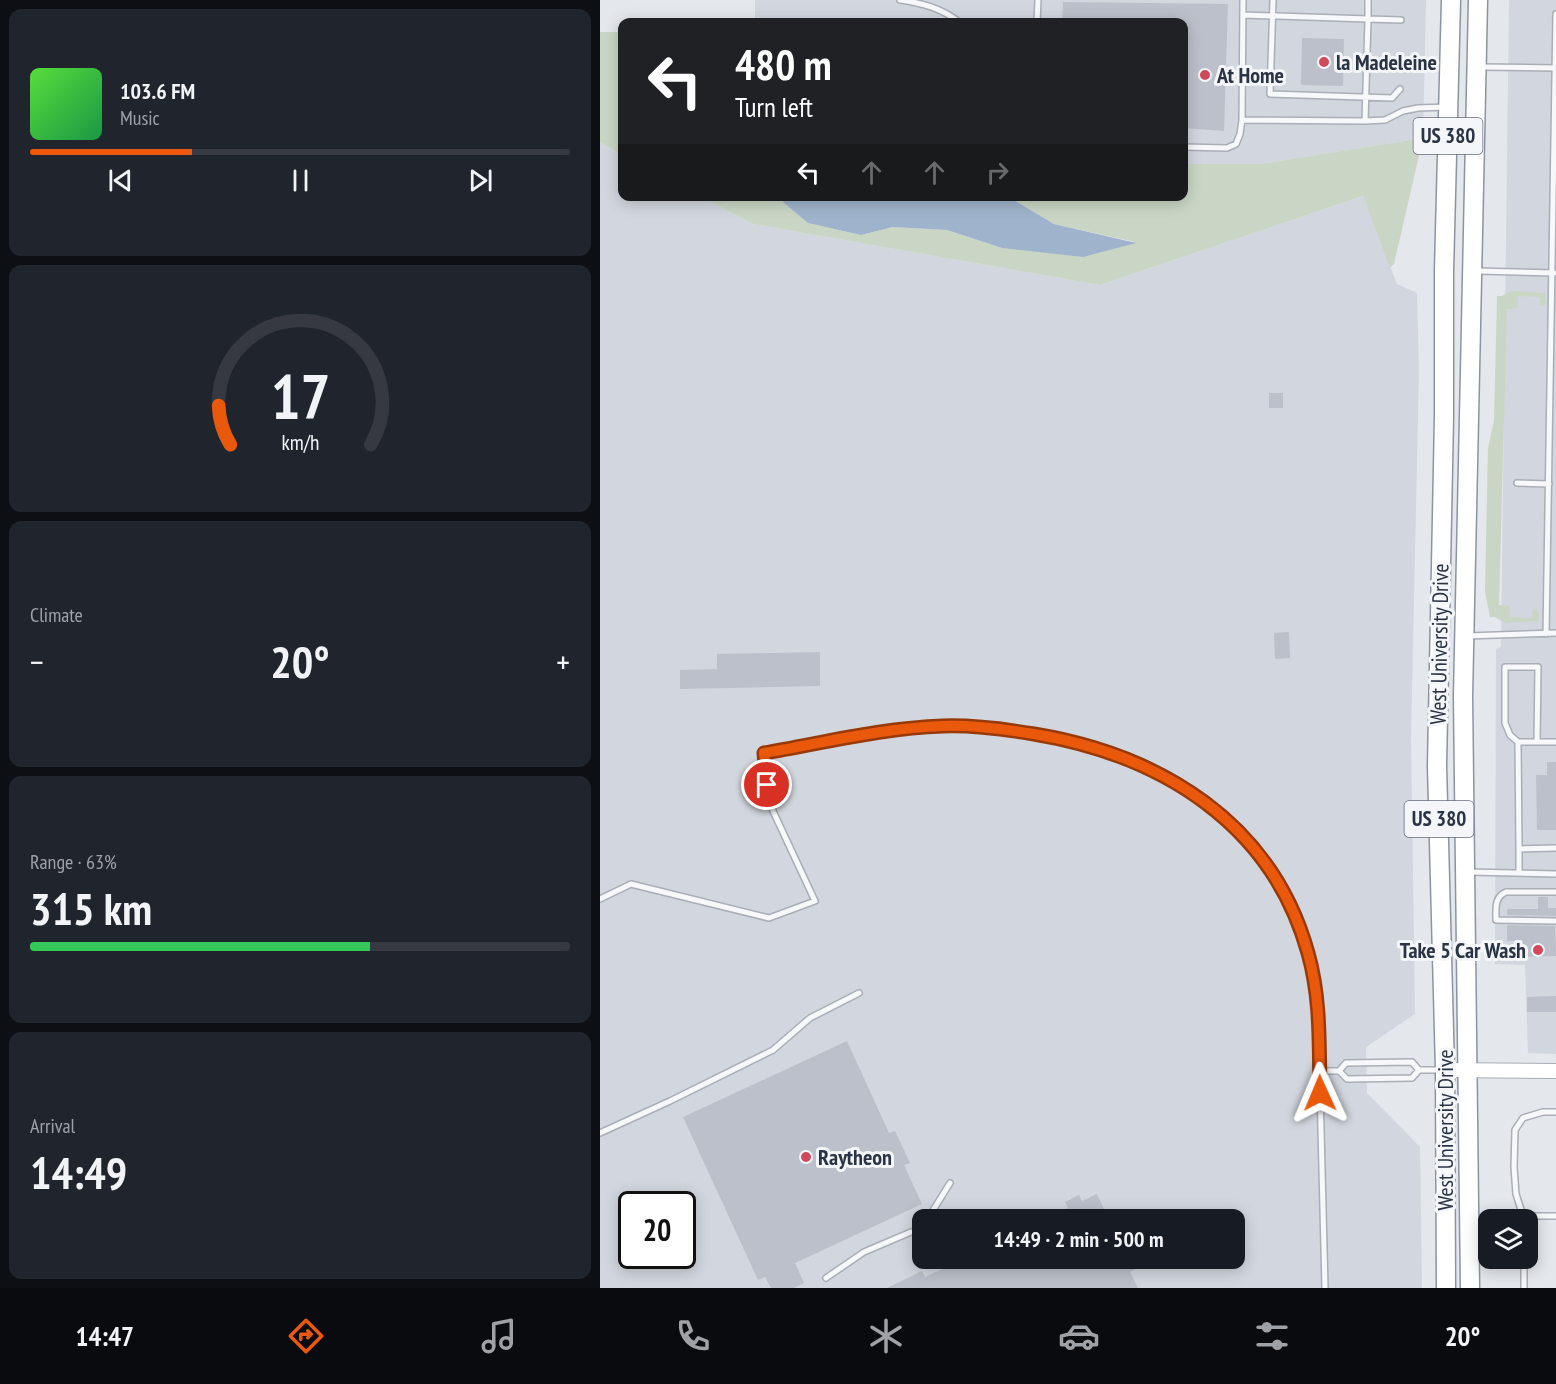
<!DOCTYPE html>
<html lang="en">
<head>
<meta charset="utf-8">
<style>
	body { margin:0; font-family:"PT Sans Narrow",sans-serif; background:#20242c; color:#f1f3f6; height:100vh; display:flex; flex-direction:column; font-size:22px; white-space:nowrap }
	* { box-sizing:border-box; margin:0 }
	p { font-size:20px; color:#9ea1a6 }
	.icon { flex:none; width:33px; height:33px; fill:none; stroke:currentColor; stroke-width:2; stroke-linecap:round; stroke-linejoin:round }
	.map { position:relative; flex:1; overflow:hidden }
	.details { display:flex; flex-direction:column; gap:9px; padding:9px; background:#0d0f14; width:600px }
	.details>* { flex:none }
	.banner { position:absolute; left:18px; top:18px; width:570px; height:183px; border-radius:12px; box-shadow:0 3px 15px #0003; background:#202124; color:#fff; overflow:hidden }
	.tools { position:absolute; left:878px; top:1209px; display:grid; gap:12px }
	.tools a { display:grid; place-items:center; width:60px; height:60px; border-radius:12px; background:#171b24; box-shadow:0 3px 15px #0003; font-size:30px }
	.speed { position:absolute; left:18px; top:1191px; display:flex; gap:12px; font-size:30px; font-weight:700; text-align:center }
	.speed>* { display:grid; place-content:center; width:78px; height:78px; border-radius:50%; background:#171b24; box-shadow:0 3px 15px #0003; line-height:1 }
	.speed .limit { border:3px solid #111; border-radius:9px; background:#fff; color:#111 }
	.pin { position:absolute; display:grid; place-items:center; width:51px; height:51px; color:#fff; margin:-26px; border:3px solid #fff; border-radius:50%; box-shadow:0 2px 6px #0007 }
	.me { position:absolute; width:66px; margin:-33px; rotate:359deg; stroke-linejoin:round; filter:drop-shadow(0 0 4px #0008) }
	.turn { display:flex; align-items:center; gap:21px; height:126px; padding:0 18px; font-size:27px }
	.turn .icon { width:78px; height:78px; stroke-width:2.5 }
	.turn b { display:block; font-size:42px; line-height:51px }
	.lanes { display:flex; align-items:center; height:57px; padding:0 18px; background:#0003; justify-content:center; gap:30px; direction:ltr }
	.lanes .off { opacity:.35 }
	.big { font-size:45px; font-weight:700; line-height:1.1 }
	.details .widget { flex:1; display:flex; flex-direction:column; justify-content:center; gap:9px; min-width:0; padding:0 21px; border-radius:12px; background:#20242c }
	.details .dial { align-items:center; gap:0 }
	.dial svg { height:156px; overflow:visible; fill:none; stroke:#363941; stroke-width:7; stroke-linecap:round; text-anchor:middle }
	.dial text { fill:#f1f3f6; stroke:none }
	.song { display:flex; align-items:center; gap:18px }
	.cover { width:72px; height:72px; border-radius:9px; background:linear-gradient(135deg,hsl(110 70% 55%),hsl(140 70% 35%)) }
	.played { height:6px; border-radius:3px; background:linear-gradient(90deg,#ea580c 30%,#363941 30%) }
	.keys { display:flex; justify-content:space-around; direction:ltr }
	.heat { display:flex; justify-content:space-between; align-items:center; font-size:33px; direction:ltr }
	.charge { height:9px; border-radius:4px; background:linear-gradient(90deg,#34c759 63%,#363941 0) }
	.trip { position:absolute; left:312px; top:1209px; width:333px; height:60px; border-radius:12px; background:#171b24; box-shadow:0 3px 15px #0003; font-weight:700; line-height:60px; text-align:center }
	.tab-bar { display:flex; height:96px; justify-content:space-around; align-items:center; background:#090b0e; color:#9ea1a6 }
	.tab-bar .icon { width:42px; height:42px }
	.tab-bar .selected { color:#ea580c }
	.tab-bar b { font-size:27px; color:#f1f3f6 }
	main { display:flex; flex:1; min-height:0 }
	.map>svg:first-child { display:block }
	.built { fill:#d2d6de; fill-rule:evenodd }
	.green { fill:#c9d6c5 }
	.water { fill:#9fb4cc }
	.building { fill:#bbc0ca }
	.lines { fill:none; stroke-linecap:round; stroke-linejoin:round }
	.lane-casing { stroke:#a9aeb7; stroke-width:8 }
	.secondary-casing { stroke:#a9aeb7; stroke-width:16 }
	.highway-casing { stroke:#8b94a3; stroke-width:21 }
	.lane { stroke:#f7f8fa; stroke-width:5 }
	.secondary { stroke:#fff; stroke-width:14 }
	.highway { stroke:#fff; stroke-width:18 }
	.route-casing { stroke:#983908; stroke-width:15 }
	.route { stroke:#ea580c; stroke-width:10 }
	.poi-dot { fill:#d1495b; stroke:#f4f6f9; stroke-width:2 }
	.labels { text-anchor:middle; stroke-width:6; stroke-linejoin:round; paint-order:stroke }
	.shield { fill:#f4f6f9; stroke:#676e7b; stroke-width:1.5 }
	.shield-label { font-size:21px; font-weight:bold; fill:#2b3445 }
	.poi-label { font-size:22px; font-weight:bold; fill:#2b3445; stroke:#f4f6f9; text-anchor:start }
	.street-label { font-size:22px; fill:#2b3445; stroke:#f4f6f9 }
</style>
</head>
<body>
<main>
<section class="details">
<div class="widget">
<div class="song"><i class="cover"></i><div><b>103.6 FM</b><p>Music</p></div></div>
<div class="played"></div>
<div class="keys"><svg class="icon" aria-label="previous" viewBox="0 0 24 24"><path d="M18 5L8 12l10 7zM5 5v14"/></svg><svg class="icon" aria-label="pause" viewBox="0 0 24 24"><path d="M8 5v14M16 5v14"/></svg><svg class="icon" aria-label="next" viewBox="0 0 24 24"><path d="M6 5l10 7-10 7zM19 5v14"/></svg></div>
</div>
<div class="widget dial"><svg viewBox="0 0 100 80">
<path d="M14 69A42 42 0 1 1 86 69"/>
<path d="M14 69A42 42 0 0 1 8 49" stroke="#ea580c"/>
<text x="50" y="56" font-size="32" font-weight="700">17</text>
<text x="50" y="72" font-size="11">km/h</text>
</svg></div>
<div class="widget"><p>Climate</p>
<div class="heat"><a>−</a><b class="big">20°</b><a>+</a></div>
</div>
<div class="widget"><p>Range · 63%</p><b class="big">315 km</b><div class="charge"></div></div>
<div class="widget"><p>Arrival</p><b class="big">14:49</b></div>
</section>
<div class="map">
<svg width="956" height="1288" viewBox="0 0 956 1288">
	<rect width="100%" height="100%" fill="#e4e7ec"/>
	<path class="built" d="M155,0H826L823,138L660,164H584V22H155Z
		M909,0H956V1054L928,1053L925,965L895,964L896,649L901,647Z
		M0,142L22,155V196L101,197L153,224L500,285L763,196L797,284L817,293L819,369L811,737L815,1014L766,1047L767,1093L820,1147L822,1288H0ZM32,1204H82V1256H32ZM322,1220H634V1258H322Z"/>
	<path class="green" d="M0,32H22V155L0,142Z
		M823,138L794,264L790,268L763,196L500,285L153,224L101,197H187L184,202L208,223L261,235L293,227L347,230L402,248L535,242L454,224L409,197L584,196V164H660Z
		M912,291L945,293L947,303L944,305L940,306V297L918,296L917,308L907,309L899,605L910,606V617L932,618L933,609L937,611L939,614L938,621L905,623L895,617H890L885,591L888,448L894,421L897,296H902Z"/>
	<path class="water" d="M187,197H409L454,224L536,243L483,257L402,248L347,230L293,227L261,235L208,223L183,202Z"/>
	<path class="building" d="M463,2L628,4L624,131L584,128V22H462Z
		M702,38L744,39L743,86L701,85Z
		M669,393H683V408H669Z
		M689,632L690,658L675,659L674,633Z
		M220,652V686L80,689V670L117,669V654Z
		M947,762H956V830H937L936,775H947Z
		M938,897H948V908H956V916L907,915V909H938Z
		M907,925L955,926L956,956L920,957V941H907Z
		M956,996V1012H927V997Z
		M247,1041L289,1133L295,1131L310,1163L304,1165L322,1204L195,1263L204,1283L194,1288H171L165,1277L158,1280L83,1117Z
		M497,1194L509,1220H446L468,1208L465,1202L479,1195L482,1201Z
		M347,1258H541L544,1265L530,1272L538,1288H287L322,1271L325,1277L345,1268L342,1261Z"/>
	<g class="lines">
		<defs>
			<path id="lane" d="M300,0C322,3 341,8 359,22
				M643,0L642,120L765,121L785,120L803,111L818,108L847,107
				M673,0L670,94L792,98L800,89
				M768,0V19L801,20
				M643,15L768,19L765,121
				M437,22L438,0
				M880,67L956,68
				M584,147L627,148L636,144L640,134L642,120
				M877,271L954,273
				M917,483L949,484
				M946,634L956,14
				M866,636L956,633
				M918,742L910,735L905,723V667H938L937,742
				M919,849L918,742H956
				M868,872L956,874
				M919,873V849L956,848
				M956,892H906C894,897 896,909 896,920L956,921
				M0,899L31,884L169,918L215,901L173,811L167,785L163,753C224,743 285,726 347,726C526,727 701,812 718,1010L725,1288
				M719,1071H739L746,1063L812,1062L819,1070H840
				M739,1071L747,1079L812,1078L819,1070
				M0,1133L70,1101L173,1050L210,1018L259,993
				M923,1216L916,1194L914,1167L915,1130L923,1118L943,1112H956
				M923,1218V1216H956
				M327,1220L350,1183
				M317,1229L322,1226
				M924,1258V1288
				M226,1278L264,1252L311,1232"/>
			<path id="secondary" d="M845,1070L956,1071"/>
			<path id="highway" d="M846,1288L845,1070L837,766L844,417V271L851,0
				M870,1288L863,696L878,0"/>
		</defs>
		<use href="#lane" class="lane-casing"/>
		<use href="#secondary" class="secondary-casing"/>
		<use href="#highway" class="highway-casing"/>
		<use href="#lane" class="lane"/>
		<use href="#secondary" class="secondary"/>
		<use href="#highway" class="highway"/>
	</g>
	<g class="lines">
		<defs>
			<path id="route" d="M167,785L164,753C223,743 282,728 343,726C373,725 404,729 434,734C561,755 672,823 708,953C721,998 719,1046 720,1093"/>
		</defs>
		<use href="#route" class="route-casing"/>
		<use href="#route" class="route"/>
	</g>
	<g class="poi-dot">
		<circle cx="724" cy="62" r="6"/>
		<circle cx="605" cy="75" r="6"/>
		<circle cx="938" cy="950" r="6"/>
		<circle cx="206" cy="1157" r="6"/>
	</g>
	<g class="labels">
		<g class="shield">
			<rect x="813.5" y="118" width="69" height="36" rx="4.5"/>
			<rect x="804.5" y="801" width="69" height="36" rx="4.5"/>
		</g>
		<g class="shield-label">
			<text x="848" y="143">US 380</text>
			<text x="839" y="826">US 380</text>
		</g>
		<g class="poi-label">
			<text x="736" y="70">la Madeleine</text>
			<text x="617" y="83">At Home</text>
			<text x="926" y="958" text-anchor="end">Take 5 Car Wash</text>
			<text x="218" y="1165">Raytheon</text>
		</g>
		<g class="street-label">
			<text transform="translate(839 644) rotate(-89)" y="8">West University Drive</text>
			<text transform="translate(845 1130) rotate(-90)" y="8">West University Drive</text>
		</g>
	</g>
</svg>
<div class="tools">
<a><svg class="icon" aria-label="layers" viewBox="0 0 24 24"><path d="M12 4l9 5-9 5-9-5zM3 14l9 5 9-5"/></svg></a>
</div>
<div class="speed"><div class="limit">20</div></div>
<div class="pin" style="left:167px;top:785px;background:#d93025"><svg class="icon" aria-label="arrive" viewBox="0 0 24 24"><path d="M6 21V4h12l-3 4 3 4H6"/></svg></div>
<svg class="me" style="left:720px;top:1093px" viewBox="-20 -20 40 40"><path d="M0-17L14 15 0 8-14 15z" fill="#ea580c" stroke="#fff" stroke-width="4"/></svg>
<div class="trip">14:49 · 2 min · 500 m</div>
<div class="banner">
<div class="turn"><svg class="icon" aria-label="left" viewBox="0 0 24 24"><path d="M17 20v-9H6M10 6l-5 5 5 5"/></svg><div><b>480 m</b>Turn left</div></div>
<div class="lanes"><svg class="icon" aria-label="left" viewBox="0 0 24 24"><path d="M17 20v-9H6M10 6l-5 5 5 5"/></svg><svg class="icon off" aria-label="ahead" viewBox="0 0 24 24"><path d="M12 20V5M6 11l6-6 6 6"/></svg><svg class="icon off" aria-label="ahead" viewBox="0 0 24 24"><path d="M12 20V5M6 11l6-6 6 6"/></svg><svg class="icon off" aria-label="right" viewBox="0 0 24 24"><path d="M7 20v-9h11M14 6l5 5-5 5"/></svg></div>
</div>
</div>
</main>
<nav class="tab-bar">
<b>14:47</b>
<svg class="icon selected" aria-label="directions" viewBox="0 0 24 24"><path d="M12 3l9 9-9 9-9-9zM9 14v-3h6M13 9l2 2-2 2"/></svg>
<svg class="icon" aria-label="music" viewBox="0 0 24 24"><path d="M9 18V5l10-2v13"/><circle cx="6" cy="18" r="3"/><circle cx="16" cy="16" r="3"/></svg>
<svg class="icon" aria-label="phone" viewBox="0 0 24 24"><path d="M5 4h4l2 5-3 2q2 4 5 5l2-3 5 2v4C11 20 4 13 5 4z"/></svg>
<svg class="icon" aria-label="climate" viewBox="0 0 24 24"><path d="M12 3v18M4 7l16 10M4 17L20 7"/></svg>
<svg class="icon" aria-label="car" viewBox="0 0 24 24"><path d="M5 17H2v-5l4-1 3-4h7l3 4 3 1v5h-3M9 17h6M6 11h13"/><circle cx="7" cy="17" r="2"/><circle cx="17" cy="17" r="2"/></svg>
<svg class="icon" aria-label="filters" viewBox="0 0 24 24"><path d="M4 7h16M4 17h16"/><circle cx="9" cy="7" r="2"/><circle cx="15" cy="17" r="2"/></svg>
<b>20°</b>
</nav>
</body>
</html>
